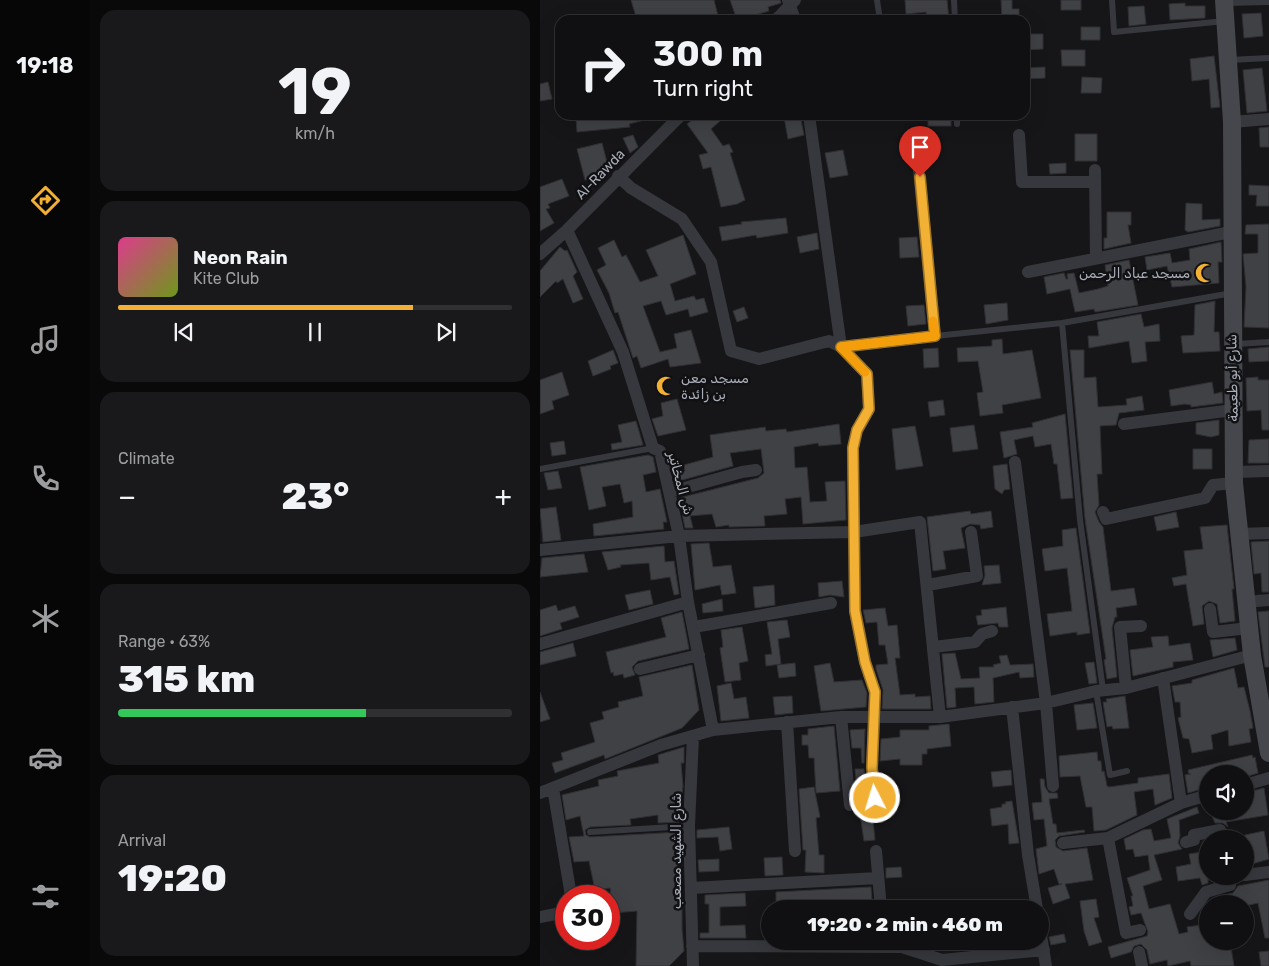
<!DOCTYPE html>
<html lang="en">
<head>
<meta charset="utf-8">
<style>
	body { margin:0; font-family:Rubik,"Noto Sans Arabic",sans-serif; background:#19191b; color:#f1f3f6; height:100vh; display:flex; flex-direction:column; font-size:19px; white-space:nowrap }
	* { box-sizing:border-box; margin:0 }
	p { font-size:16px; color:#9c9d9f }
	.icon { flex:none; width:28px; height:28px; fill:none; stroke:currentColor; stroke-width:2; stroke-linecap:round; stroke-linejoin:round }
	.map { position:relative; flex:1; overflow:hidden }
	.side { display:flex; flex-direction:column; gap:10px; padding:10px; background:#09090a; width:450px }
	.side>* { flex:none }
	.top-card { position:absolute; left:15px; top:15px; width:475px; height:105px; border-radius:15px; box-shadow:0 5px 20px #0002,0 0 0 1px #303032; background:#101012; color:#f1f3f6; overflow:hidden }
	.buttons { position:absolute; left:659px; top:765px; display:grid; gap:10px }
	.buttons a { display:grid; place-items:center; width:55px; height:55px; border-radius:50%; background:#101012; box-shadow:0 5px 20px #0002,0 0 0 1px #303032; font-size:25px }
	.speed { position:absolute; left:15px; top:885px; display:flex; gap:10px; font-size:25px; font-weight:700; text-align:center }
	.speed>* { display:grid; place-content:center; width:65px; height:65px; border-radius:50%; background:#101012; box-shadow:0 5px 20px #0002,0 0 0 1px #303032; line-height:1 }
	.speed .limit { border:8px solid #d22; background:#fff; color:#111 }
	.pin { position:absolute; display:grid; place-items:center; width:42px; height:42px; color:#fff; margin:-51px -21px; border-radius:50% 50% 50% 0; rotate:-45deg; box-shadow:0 0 5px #0007 }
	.pin .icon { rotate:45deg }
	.me { position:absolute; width:55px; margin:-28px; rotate:355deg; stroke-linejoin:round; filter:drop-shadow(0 0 4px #0008) }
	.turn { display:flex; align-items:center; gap:18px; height:105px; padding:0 15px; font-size:22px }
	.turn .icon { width:65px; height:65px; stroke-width:2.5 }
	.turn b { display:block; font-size:35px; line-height:42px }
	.big { font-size:38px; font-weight:800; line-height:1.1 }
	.side .tile { flex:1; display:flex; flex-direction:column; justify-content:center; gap:8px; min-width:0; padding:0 18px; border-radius:15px; background:#19191b }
	.side .dial { align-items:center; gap:0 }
	.dial b { font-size:65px; line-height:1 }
	.song { display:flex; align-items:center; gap:15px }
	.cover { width:60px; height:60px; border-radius:8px; background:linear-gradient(135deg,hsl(330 70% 55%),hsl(80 70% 35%)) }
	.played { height:5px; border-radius:2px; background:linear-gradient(90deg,#f2b134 75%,#303032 75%) }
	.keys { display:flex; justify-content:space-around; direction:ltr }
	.heat { display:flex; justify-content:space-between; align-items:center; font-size:28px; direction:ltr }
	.charge { height:8px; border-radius:4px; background:linear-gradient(90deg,#34c759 63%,#303032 0) }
	.trip { position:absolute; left:221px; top:900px; width:288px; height:50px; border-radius:25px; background:#101012; box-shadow:0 5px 20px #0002,0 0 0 1px #303032; font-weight:800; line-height:50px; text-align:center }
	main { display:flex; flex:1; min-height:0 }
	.tab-bar { display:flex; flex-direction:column; width:90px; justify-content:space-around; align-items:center; background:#060607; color:#9c9d9f }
	.tab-bar .icon { width:35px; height:35px }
	.tab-bar .selected { color:#f2b134 }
	.tab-bar b { font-size:22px; color:#f1f3f6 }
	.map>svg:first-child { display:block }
	.building { fill:#404145; stroke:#303034 }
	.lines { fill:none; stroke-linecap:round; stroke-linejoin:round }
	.lane { stroke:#37383d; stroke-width:6 }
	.street { stroke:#37383d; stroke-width:12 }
	.secondary { stroke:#45474d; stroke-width:18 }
	.route-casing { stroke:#9d7322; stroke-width:12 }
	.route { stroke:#f2b134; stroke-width:9 }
	.slow { stroke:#f59e0b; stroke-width:9 }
	.labels { text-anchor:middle; stroke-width:5; stroke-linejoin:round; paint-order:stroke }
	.street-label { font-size:14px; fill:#a8adb8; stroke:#111113 }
	.poi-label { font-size:14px; fill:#a8adb8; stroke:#111113; text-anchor:end }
</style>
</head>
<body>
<main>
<nav class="tab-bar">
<b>19:18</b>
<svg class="icon selected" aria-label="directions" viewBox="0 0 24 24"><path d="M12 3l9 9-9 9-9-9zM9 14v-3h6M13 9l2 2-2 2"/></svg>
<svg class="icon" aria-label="music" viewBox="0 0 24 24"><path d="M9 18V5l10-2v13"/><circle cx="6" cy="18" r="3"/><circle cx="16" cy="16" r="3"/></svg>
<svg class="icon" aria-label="phone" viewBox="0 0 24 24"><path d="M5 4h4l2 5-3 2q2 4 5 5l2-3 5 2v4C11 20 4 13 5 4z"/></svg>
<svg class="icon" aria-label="climate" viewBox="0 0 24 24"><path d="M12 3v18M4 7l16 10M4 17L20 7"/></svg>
<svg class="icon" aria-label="car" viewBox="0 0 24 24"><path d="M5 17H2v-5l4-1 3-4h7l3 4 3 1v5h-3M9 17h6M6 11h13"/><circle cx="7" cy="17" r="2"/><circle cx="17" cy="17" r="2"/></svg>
<svg class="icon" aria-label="filters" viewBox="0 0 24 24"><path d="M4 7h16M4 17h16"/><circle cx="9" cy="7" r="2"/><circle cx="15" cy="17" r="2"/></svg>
</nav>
<section class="side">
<div class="tile dial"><b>19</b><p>km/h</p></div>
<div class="tile">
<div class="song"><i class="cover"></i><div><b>Neon Rain</b><p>Kite Club</p></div></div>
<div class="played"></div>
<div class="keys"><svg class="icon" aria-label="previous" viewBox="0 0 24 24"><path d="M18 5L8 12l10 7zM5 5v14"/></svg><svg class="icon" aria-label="pause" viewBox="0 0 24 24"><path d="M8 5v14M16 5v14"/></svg><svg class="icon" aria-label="next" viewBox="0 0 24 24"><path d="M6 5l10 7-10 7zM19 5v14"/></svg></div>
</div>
<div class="tile"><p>Climate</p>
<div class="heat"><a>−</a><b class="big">23°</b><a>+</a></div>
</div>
<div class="tile"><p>Range · 63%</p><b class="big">315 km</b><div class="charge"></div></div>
<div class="tile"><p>Arrival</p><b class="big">19:20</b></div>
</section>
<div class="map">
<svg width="729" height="966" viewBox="0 0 729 966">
	<rect width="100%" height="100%" fill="#161618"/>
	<path class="building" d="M91,0H174L179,20H128L127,16L114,20H97Z
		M190,0H240L241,3L228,7L229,11L197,20Z
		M365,0H407L409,20H387L386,12L366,14Z
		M461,0H472V9H479V20H462Z
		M521,0H541V10H521Z
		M645,3V6H665V18L630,20L629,4Z
		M604,6L606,24L589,26L588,7Z
		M721,13L723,36L704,38L702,14Z
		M541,27H560V40H541Z
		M485,34H503V49L485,50Z
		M521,50H545V66H522Z
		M674,56L680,107L671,108L669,79L652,81L650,59Z
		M505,67V78L485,79V68Z
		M722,68L727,111L707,113L703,70Z
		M542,77L562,78L561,93H541Z
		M8,82L12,99L0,101V84Z
		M58,115H112V118L89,124L90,127L37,132L36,117Z
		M159,115H187L171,129L183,146L189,144L193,152L190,153L205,200L197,204L181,207L171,167L163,169L159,155L168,153L147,124Z
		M260,115L264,135L248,139L244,117Z
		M388,115H411V126H388Z
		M729,127V147H720L719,128Z
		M535,134H557V161H535Z
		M93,135L98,147L90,153L83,138Z
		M62,143L70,174L45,180L37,149Z
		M303,150L308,175L290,178L285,153Z
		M526,163V173L510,174L509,164Z
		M22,179L29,196L8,204L10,208L6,209L14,223L0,231V187Z
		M709,185L729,186V206H716L717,195H709Z
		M646,203L662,204V220L680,219V226L648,232L645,230Z
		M567,212H591V225H588L591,243L564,249V238H567Z
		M246,218L248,233L217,238L216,235L182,241L179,227L202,224L201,222Z
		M729,224V328L704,327L706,287L703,254L718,253V234H705L706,225Z
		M277,233L279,249L260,253L257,237Z
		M143,235L156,274L130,284L135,301L154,296L156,300L164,298L168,312L150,317L148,309L126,315L121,301L103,306L120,352L137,348L134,334L151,330L161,363L130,367L128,359L101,368L97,356L93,358L78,312L75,313L69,293L57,270L66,265L58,248L74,240L82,257L86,255L100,282L118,276L106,250Z
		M377,237L379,257L360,258L359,238Z
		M681,242L682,262H678L679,283L632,287L627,266L607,270L605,257L630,253L632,263L650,260L649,249Z
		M20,247L25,251L27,250L37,272L33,276L43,299L33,303L23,279L17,283L16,281L0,297V271Z
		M589,260L598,305L555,312L554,309L535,312L530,289L507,294L504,277L524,273L526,279H528L527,274L534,273L539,293L558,289L568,286L565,265Z
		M675,301L674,332H679L680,351L643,353L641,336L654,335L655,305Z
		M467,303L468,320L446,324L444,305Z
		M384,305L386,324L368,326L366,306Z
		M204,307L208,318L197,322L193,311Z
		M601,314L604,327L619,324L620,341L605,342L607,361L592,363L589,341L549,348L548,336H559L557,322Z
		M462,339L463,354L492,350L501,398L462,405L463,413L440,416L437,393L443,392L438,361L418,362L417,348L452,346V340Z
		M729,347V361L709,362L708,349Z
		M398,348L399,367L384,368L383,349Z
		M73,350L78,363L70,366L71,369L53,376L48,361Z
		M530,350H544V378L556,377L558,407L587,405L586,399L602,396L604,410L579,413L576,425L560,426L562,474H557L559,505L555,512L559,522L563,527L571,591L594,588L597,605L576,608L577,617H575L572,628L577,677L567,679L564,660L566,659L545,519Z
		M22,372L29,395L12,401L14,409L0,414V380Z
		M718,377V380H729V430H722L721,410L707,411L706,378Z
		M672,382L674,394L682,392L683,403L651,407V405L645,404L631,406L629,390Z
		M137,399L146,430L118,436L112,419L123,416L121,403Z
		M403,400L405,415L390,417L388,402Z
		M525,414L533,498L521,499L517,464H514L511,444L495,447L493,436L474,440L477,454L464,458L460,432L493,427L492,423Z
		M679,420V435L671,437L656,434V423Z
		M96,421L103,445L72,450L71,444L82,442L78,425Z
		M299,424L301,444L279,446L278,443L254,447L255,468L267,467L270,502L287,501L285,482L305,481L306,520L263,524L261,497L245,499L247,514L224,516L225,526L189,527V525L176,527L172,514L150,516L153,528H145L139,498L218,478L224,473L221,449L190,453L193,466L135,482L134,474L145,471L144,465L173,457L170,435L225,427L226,431L246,429L247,432Z
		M434,425L438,449L413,452L410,428Z
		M375,426L383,466L356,470L352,429Z
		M729,439V463H708L709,440Z
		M24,441L26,454L12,456L10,443Z
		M653,449H672V469H653Z
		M108,455L113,457L116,472L103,475L106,492L120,489L127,522H123L124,529L54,536L53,524L93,517L92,501L84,503L80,484L62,487L66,506L49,510L40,467Z
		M467,464L470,489L464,490L462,494L455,489L453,466Z
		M18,471L22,488L8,490L4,473Z
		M16,507L21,540L3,542L0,509Z
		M430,511L431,514L451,511L453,527L441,529L440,525L430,524L421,528L425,548L403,551L406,569L393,571L387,517Z
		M636,512L639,527L617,531L614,517Z
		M687,525L694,589H692L695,621L680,623L677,604L669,601L662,606L664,624L653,626L646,584L634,586L632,578L647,575L644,551L663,549L660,527Z
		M536,528L550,633L537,635V632L510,636L507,614L532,611L527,568L505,571L502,549L523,546L522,530Z
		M729,541V592H722L721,573L714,574L711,542Z
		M169,543L173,567L191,565L196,593L182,595L180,585L155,590L151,544Z
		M124,546L125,562L134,561L139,594L134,595L130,577L111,580L109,563L80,565L81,567L68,570L62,552Z
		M44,554L48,572L0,577L2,558Z
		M459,565L461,583L442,585L445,575L444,566Z
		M302,581L304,597L290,595L279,597L278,583Z
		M234,585L235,605L215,608L213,587Z
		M110,590L113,604L89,610L85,595Z
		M182,599L183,611L163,613L162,604Z
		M16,605L18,611L35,606L39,617L20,623L22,629L0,636V610Z
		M466,607L468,627H459L458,623L438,625L436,616L442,615L441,610Z
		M345,608L348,626L357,625L360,658H355L360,695L375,694V697L390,696L391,709H342L343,690L336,669V665L348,664L345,645H339L337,622L326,623L323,610Z
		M729,611V667H725L718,612Z
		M142,612L149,649L98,661L92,667L95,675L84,678L83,674L74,676L73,672L71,673L66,652L126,637L121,618Z
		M247,620L250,637L238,639L241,664L226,666L225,655L232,654L227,622Z
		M202,627L208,661L199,663L201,680L185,682L180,648L183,647L181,630Z
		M628,636L629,646L650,643L653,660L633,662V667L593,676L590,650L613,647L611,637Z
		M695,638L697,650L673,657L670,640Z
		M33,643L36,656L0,665V652Z
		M415,653L421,679L440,678L439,667H454L453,665L461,663L459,656L467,655L470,665L493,664L494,677L480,678L479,672L453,678L454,702L435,704L434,687L415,688L416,707L407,708L402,654Z
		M554,662L557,683L549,684L545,663Z
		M255,663L256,676L239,678L237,665Z
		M290,663L294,682L322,680L327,693L326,707L281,711L274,666Z
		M152,665L159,710L142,728L65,759L64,755L15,773L12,763L23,760L21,753L55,742L50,723L64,719L62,712L79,707L78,702L103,696L99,677Z
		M694,668L698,688L704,687L710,711L713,728L709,729L711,742L689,746L688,730L671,735L673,749L652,753L649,739L643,738L638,718L641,717L640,702H635L632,686L652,683V680Z
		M191,683L194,699L206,697L209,718L181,721L177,686Z
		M0,692L10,719L0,722Z
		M252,696L253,713L235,715L233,697Z
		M585,696L589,728L573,729L572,726L567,727L563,702H567L566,699Z
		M553,703L557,728L537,730L534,705Z
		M409,724L411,746L387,749V754H382V765H360V759L340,761L341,739L360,737V730H389V726Z
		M294,726L300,791L276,793L274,758H269L268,745H262V735H268V729Z
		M325,729L324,763H322L321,748H312L310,730Z
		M144,747V763H141L143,786L139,822L118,823V815L90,819L91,825L50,827L45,830L46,835L50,837L140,832L142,853H136L138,871H142V929L144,951L129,966H96L97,911L73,913L70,888L55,890L49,861L34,862L29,837L44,836L40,816L26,820L22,795L59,786L58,780L78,776L77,771L119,763L118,755Z
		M557,752L558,761H561L562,772L564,771L567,786L569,787L598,783V778L629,774L632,798L615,805L613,789L594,792L597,815L566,830L554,831L552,807H546L540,776L520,777L519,756Z
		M712,755L713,758L715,757L718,773L705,777V774H668V787L648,793L645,775L651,774H649L648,770Z
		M315,769H324L327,793H317Z
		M471,770L472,785L453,787L451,772Z
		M500,779H504L505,787L509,793H517L518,798L509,799L513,824H516L517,833L544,830L545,832L519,836L515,840L516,847L523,851L547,848L553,880L525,884L530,898L513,904L508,888L522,884H519L514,869L499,874L496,849L507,846L504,819L494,820L492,803L502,802Z
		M274,787L280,817L276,818L279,855H284V873L265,872L266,850H263L259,789Z
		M724,788L728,815L686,822L688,827L683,823H675L670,811H705V793Z
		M472,801L479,843L469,844L468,824L452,826L450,809L462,807V804H466L465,802Z
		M657,807L659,813L639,820L640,836L638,843L642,849L614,855L622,880L603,886L609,909L630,904L639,934L648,932L647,927L668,924V941H690L694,966H651L650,961L628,966L627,960L610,964L607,950L601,944L594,946L591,952L571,958L568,947L607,936L608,932L601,913L591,915L589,907L593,906L591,896H593L587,878L610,870L608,855L595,857L593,849L586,850L584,839L603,830L611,829L614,841L631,838L627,819Z
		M329,813L333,820L335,840L324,841L320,814Z
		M189,827L192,849L180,851L178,837L157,838V830Z
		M724,831L729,859L705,866V835Z
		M668,851V883L662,885L660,878L638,881L636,867L651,864L649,854Z
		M242,857L243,875L225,876L224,858Z
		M179,859V871L159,872L158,860Z
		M361,867L362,877L346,878V868Z
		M729,880V938H725L718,903L705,906V904H682L680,896L693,893L698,886Z
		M331,887L332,901H310V904L283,907L236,909V892Z
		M205,893L206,906L180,907V926L205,925L206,938H160V933H169V904H165V895Z
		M556,899L559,917L554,918L562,942L549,946L544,931L540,901Z
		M524,934L526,942L511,945L509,937Z
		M729,951V966H721L719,952Z"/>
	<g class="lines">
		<path class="lane" d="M337,0L340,20
			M414,0L415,20
			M572,0L574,32L685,21
			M685,3L729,2
			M689,60L729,58
			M417,115V124
			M522,323L540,520L563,690
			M395,336L522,323L692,293
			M696,344L729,342
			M0,469L113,448
			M556,691L570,775L587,771
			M50,832L149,826"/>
		<path class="street" d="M248,0L255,20
			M236,20L255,0
			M269,115L301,347L327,374L329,409L317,431L313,447L315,611L325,662L335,692L332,768L337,813
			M692,122L729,119
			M479,135L482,182H555
			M555,170L556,258
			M78,176L91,188L142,219L171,262L191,351L219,359L289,341L301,347L395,336L376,140
			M27,230L83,352L113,448L120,451L139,536L148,602L173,730
			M0,254L27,230L141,115
			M488,272L691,232
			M584,424L693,410
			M475,462L506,703L513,786
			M695,472L729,471
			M130,492L202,472L216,470
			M563,512L566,519L665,498L673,485L694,483
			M698,534L729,533
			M0,550L139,536L314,532L380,522L400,717
			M388,585L437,576L431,532
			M706,602L729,600
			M670,609L673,632L709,628
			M154,627L291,603
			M0,644L148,602
			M394,647L435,642L442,634L452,631
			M100,669L159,655
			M623,678L641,803
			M586,688L580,627L601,626
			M472,707L488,855L497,909
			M301,717L310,805
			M247,722L255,851
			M705,785L729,778
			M13,788L31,896
			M0,793L121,745L173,730L301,717H400L506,703L556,691L586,688L712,655
			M568,838L586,933L600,930
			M646,842L654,840V835L680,830L682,839
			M523,843L568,838L641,803L668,795
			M336,851L341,909
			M705,875L729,872
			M151,888L338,878
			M650,914L666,892L690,885V877
			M0,917L26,912
			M500,929L506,966
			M152,946L362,947L402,960L504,950
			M599,952L602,966
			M153,966L149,826L153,736"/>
		<path class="secondary" d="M684,0L692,122L694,483L712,655L729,753"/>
	</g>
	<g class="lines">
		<defs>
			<path id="route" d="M335,798L332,768L335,692L325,662L315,611L313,448L317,430L329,409L327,374L301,347L395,336L380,177"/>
		</defs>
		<use href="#route" class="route-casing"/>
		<use href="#route" class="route"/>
		<path class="slow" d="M325,372L301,347L395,336L393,321"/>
	</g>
	<defs>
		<symbol id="mosque-bare" viewBox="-9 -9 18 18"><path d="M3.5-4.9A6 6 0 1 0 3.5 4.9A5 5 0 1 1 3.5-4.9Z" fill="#f2b134" stroke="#111113" stroke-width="2.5" paint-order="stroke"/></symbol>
	</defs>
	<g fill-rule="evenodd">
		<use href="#mosque-bare" x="651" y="259" width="28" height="28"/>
		<use href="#mosque-bare" x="112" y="372" width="28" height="28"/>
	</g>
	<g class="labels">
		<g class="street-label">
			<text transform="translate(60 174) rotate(-46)" y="5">Al-Rawda</text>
			<text transform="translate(692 378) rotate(-91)" y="5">شارع أبو طعيمة</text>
			<text transform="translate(141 483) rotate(75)" y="5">ش المخاتير</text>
			<text transform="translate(136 851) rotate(-90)" y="5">شارع الشهيد مصعب</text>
		</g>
		<g class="poi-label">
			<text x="650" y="278">مسجد عباد الرحمن</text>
			<text x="141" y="383" text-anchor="start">مسجد معن<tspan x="141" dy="16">بن زائدة</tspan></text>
		</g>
	</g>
</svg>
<div class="buttons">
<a><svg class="icon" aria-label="sound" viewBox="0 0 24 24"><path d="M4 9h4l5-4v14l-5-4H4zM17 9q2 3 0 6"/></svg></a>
<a>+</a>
<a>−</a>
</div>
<div class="speed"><div class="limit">30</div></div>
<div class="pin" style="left:380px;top:177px;background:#d93025"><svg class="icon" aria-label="arrive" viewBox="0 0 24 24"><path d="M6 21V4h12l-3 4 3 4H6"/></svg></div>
<svg class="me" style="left:335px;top:798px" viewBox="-20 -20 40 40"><circle r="17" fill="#f2b134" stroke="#fff" stroke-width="3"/><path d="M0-11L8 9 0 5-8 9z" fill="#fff"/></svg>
<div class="trip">19:20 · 2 min · 460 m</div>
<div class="top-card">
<div class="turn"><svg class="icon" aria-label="right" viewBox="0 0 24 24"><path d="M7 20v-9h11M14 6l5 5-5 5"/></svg><div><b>300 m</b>Turn right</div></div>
</div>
</div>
</main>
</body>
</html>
